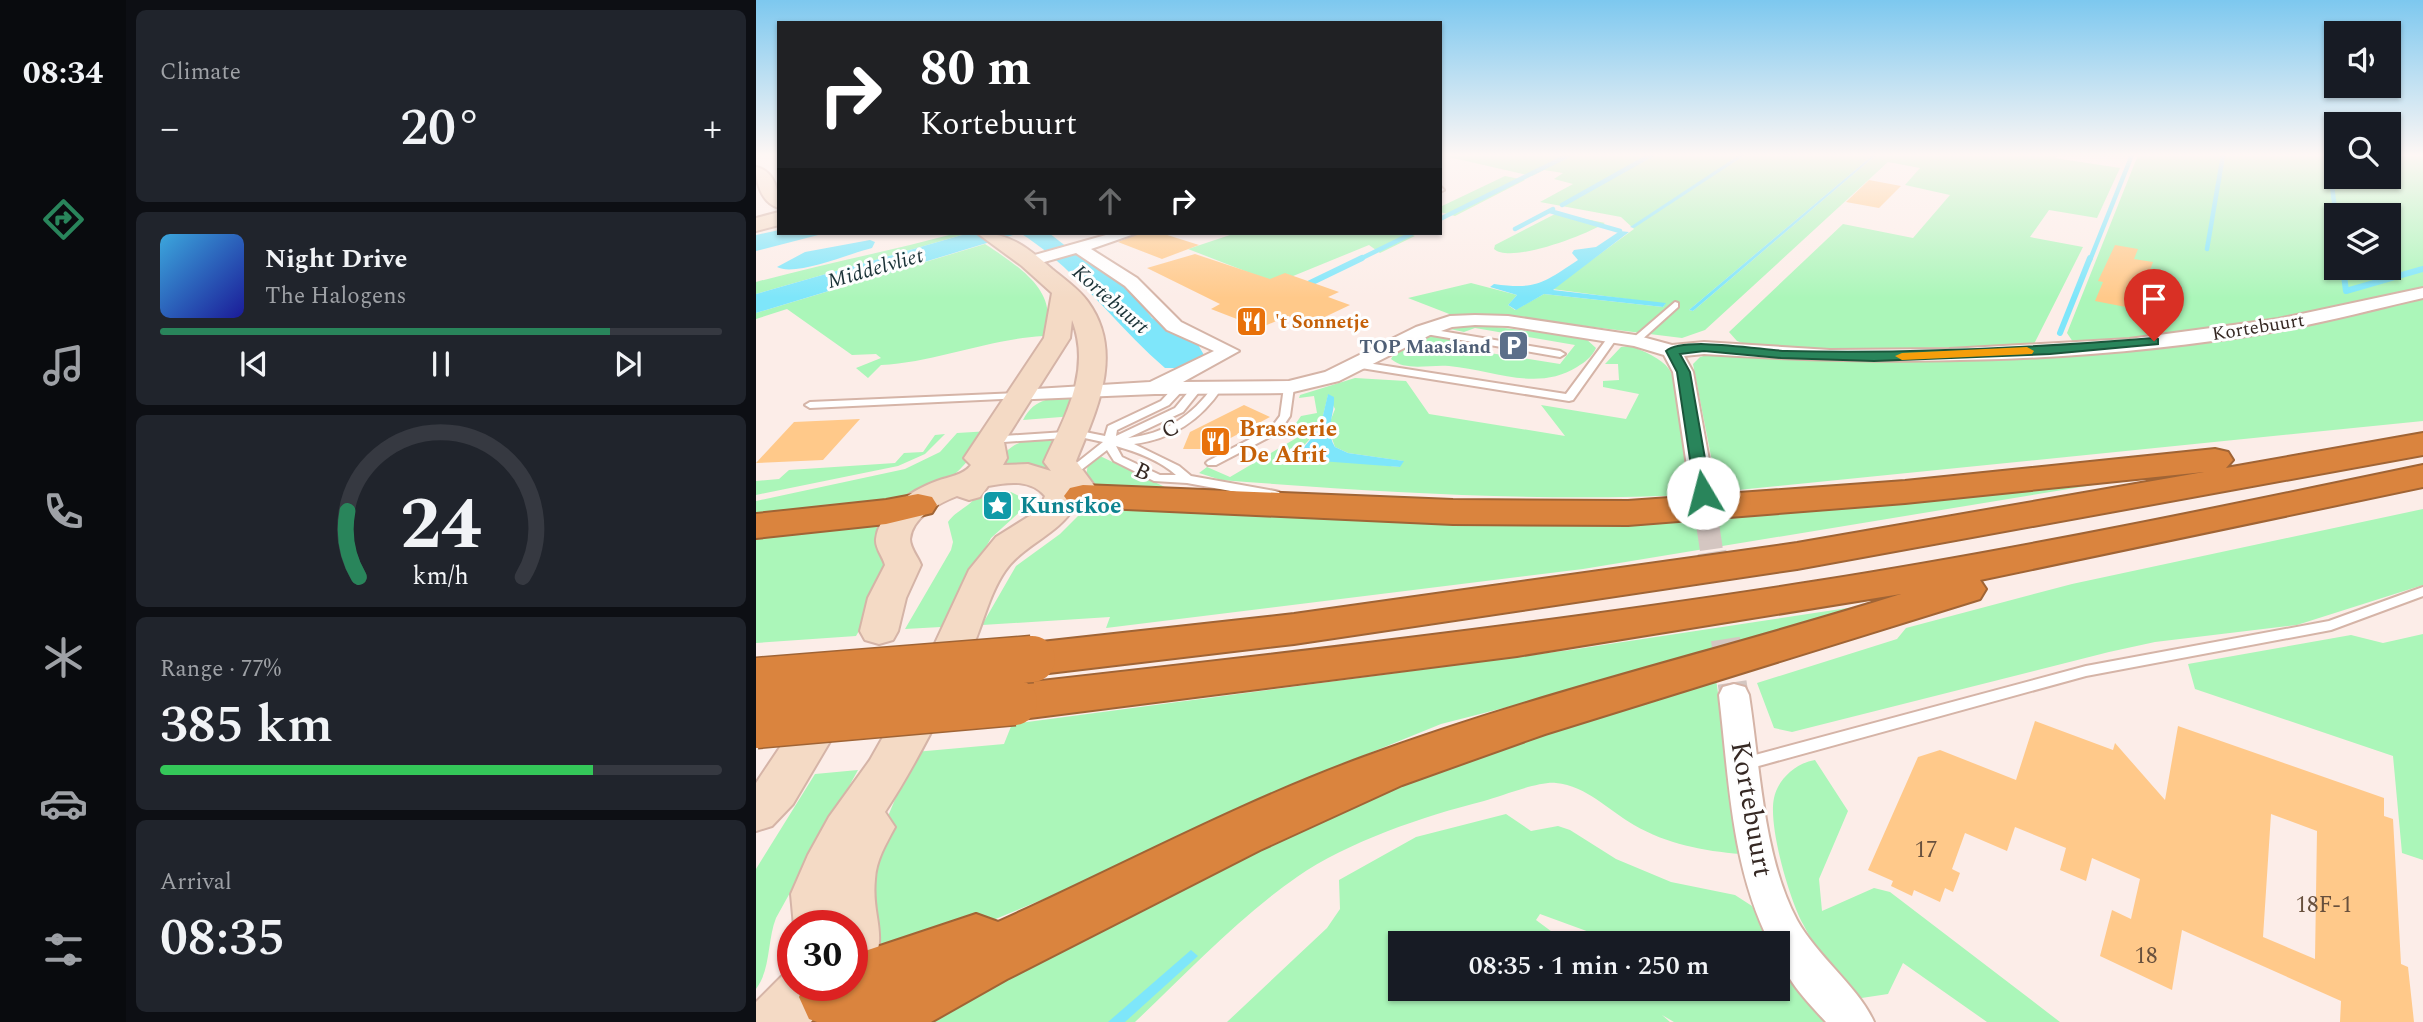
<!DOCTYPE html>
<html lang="en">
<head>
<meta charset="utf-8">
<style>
	body { margin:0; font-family:Spectral,serif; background:#20242c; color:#f1f3f6; height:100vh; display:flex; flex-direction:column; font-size:26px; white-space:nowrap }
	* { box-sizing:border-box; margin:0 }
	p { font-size:23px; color:#9ea1a6 }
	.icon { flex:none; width:38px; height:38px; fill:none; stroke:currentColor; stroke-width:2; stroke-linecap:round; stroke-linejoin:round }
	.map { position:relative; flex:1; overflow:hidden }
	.drawer { display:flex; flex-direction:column; gap:10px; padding:10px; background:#0d0f14; width:630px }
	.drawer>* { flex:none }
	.hud { position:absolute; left:21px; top:21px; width:665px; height:214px; border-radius:0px; box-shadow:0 2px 5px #0004; background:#202124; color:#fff; overflow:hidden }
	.fabs { position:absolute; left:1568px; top:21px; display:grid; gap:14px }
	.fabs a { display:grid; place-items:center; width:77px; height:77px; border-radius:0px; background:#171b24; box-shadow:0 2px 5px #0004; font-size:35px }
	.speed { position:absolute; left:21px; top:910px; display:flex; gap:14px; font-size:35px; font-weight:700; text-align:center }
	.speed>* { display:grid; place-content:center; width:91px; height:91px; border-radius:50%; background:#171b24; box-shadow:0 2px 5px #0004; line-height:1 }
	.speed .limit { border:10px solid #d22; background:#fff; color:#111 }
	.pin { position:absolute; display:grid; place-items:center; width:60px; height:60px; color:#fff; margin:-72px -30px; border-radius:50% 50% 50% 0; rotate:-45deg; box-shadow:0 0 7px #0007 }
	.pin .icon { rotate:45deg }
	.me { position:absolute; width:77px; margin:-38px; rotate:352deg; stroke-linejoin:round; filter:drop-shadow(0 0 5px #0008) }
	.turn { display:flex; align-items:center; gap:24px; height:147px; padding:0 28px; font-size:32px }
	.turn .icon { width:91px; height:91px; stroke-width:2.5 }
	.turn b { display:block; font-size:49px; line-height:60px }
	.lanes { display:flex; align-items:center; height:66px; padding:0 28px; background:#0003; justify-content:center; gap:35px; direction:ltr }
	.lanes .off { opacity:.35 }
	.big { font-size:52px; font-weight:600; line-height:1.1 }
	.drawer .widget { flex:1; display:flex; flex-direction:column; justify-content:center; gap:10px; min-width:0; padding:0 24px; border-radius:10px; background:#20242c }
	.drawer .dial { align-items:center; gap:0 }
	.dial svg { height:182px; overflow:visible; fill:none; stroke:#363941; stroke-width:7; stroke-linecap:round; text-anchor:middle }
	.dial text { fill:#f1f3f6; stroke:none }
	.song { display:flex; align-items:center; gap:21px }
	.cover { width:84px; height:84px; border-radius:10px; background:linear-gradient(135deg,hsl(200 70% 55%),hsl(240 70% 35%)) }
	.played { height:7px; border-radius:4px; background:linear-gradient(90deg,#29855b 80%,#363941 80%) }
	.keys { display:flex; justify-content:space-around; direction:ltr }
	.heat { display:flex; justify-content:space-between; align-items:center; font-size:38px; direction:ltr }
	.charge { height:10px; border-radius:5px; background:linear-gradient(90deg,#34c759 77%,#363941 0) }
	.trip { position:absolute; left:632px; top:931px; width:402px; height:70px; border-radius:0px; background:#171b24; box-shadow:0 2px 5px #0004; font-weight:600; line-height:70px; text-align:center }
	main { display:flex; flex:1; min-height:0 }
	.tabs { display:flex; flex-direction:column; width:126px; justify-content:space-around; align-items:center; background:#090b0e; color:#9ea1a6 }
	.tabs .icon { width:49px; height:49px }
	.tabs .on { color:#29855b }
	.tabs b { font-size:32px; color:#f1f3f6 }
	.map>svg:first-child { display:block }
	.green { fill:#abf6b9; fill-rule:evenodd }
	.water { fill:#7ee6fa }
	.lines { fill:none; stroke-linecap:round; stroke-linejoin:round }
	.stream-far1 { stroke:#7ee6fa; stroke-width:4.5 }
	.stream { stroke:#7ee6fa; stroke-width:6 }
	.building { fill:#ffc98a; fill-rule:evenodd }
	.street-tunnel-far1 { stroke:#d4c6c1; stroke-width:23; stroke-dasharray:23 11; stroke-linecap:butt }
	.street-tunnel { stroke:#d4c6c1; stroke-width:29; stroke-dasharray:29 15; stroke-linecap:butt }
	.lane-casing { stroke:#d5b4a7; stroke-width:4 }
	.street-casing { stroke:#d5b4a7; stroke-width:4 }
	.secondary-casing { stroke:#d5b4a7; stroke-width:4 }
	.highway-casing { stroke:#a06435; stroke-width:4 }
	.lane { fill:#fff; fill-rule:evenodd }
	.street { fill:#fff; fill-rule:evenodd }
	.secondary { fill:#f4dac5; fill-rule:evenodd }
	.highway { fill:#da843e; fill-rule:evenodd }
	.highway-bridge-casing { stroke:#a06435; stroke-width:49; stroke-linecap:butt }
	.highway-bridge { stroke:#da843e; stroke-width:46 }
	.route { fill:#29855b; stroke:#1b563b; stroke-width:2 }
	.slow { fill:#f59e0b }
	.labels { text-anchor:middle; stroke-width:6; stroke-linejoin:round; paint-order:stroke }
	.far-food-label { font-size:19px; font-weight:bold; fill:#c56008; stroke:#fefefe; text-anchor:start }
	.far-street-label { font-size:19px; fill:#352823; stroke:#fefefe }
	.far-service-label { font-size:19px; font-weight:bold; fill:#4e5e75; stroke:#fefefe; text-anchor:end }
	.far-water-label { font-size:21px; font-style:italic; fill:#1a3237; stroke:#fefefe }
	.street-label { font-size:23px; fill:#352823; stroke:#fefefe }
	.food-label { font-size:23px; font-weight:bold; fill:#c56008; stroke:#fefefe; text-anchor:start }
	.culture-label { font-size:23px; font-weight:bold; fill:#0d838f; stroke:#fefefe; text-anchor:start }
	.near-number-label { font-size:23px; fill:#68503d }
	.near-street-label { font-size:28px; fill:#352823; stroke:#fefefe }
</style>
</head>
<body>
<main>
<nav class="tabs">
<b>08:34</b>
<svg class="icon on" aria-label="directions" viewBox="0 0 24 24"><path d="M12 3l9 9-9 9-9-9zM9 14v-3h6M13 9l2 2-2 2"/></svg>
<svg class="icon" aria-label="music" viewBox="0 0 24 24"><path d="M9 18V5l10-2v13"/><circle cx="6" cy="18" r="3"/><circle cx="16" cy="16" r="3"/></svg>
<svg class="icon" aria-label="phone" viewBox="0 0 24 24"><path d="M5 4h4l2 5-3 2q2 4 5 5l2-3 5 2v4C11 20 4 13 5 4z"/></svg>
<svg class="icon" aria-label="climate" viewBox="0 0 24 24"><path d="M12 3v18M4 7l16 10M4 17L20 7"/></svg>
<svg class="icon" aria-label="car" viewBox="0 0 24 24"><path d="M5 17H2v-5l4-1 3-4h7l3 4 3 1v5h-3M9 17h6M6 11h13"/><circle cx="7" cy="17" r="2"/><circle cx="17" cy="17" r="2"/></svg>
<svg class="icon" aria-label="filters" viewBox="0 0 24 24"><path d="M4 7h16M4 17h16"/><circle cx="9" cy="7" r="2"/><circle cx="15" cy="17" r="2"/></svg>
</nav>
<section class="drawer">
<div class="widget"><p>Climate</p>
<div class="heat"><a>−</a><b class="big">20°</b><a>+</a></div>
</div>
<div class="widget">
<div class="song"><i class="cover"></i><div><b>Night Drive</b><p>The Halogens</p></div></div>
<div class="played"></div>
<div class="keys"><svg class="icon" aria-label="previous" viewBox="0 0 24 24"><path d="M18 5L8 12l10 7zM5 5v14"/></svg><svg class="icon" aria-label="pause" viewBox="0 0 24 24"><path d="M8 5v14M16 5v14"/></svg><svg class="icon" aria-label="next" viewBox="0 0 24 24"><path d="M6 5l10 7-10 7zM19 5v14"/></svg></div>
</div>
<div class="widget dial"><svg viewBox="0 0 100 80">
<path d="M14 69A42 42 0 1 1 86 69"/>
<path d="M14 69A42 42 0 0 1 9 40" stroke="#29855b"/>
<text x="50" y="56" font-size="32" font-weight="700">24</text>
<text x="50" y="72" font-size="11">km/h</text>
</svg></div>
<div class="widget"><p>Range · 77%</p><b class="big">385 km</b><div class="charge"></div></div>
<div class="widget"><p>Arrival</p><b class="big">08:35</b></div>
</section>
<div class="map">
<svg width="1667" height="1022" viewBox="0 0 1667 1022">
	<rect width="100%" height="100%" fill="#fcede8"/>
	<path class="green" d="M684,155H1117L933,310L937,311L1120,155H1301L1299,158L1364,168L1341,218L1293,210L1274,237L1327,247L1277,346L1043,350L994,346L981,341L973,332L1087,224L1157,238L1194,195L1149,185L1164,168L1132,162L949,330L926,338L755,317H701L652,298L715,283L761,295L752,305L759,310L788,294L907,307L909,304L796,289L878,229L865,217L784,202L817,184L798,179L807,173L788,170L776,176Z
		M1382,155H1580V177H1633V155H1667V291L1476,327L1319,345L1311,333ZM1580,215H1633V268H1580Z
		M749,176L769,180L699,216L684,212V207Z
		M801,213L849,223C830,235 755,264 738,249L739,245Z
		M201,233H213L0,294V282C67,264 134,251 201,233Z
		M470,233H650L659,236L624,253L613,245L520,283L432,249L474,235Z
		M229,244C260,265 307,292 287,336C232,339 180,362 125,365L112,378L100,368L125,358L120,354L96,355L31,309L0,319V313Z
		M1667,299V421L962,492L937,364L944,357L958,353L1054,360L1217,359L1479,336Z
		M725,325L829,338L840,348C836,357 829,362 821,367C781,392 737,370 693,366C675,364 650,372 635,359L638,354L675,336L699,340L696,347L804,364L819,345L719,328L708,332L694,329Z
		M875,346C887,351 905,358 913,369C927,390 930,467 933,495C776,502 621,492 465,480L443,473L451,467L474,477L549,433L536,429L545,416L561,413L558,396L543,398L544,395L599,378L650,381L673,414L809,436L785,405L870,419L883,394L847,387V381L863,380L862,364H849L865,347ZM572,395L579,409L572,427L579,447L592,453L647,461L643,467L539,455L564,428Z
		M320,397L318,416L267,420C279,397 296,398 320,397Z
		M234,431C221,448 209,468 191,480C143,510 57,510 0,516V501L149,469L184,452L201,433Z
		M189,434L169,454L142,466L0,495V481L23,479L33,470L139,463L148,453L167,452L179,435Z
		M308,439L296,473L235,471C258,435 269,441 308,439Z
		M344,456L409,487L460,490L455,496L344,488L330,476L332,464Z
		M1404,474L827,569L350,628L354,617L226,625L260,566L304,534L328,510L471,512L737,526L800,525L941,517Z
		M240,491L255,492L267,498L269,507L235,538L185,627L149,629L195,550L197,542L192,522C201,509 215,507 223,493Z
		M1667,509V585L1541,625L1399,642L1353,652L1036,732L1018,728L1001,683L1141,639L1150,628L1316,584Z
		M137,517L130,585L100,636L0,643V532Z
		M1118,604L885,673L685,724L518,792L295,896L203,934L108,966L114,859L159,752L248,744L256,724L814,650Z
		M1667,634V860L1646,853L1637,756L1439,689L1432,664L1595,635L1627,643Z
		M960,679L985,854C947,851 911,844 878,825C852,810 831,786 800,783C783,781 746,796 728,801C668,816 591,842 541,877C482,918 431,973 379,1022H140L327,923L694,763Z
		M1059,760L1092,811L1063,879L1066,911L1118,888L1134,892L1304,1022H1231L1147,963L1132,994L1099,999C1079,975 1061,952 1047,924C1033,898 1012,826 1018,798C1022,779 1040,763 1059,760Z
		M102,770L20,918C11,941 15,969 0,989V869L59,774Z
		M750,814L775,831L802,826L814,830L860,859L915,882L979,895L996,906L1016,943H842L836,933L784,914L780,920L811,943H644V989H1022V955L1030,970L1073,1022H918L906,1015L914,1022H471L571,928L584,909L583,880L660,837Z"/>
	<path class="water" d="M983,155H989L878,228L874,227Z
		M1117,155H1120L937,311L933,310Z
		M23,230V233H70L0,251V235Z
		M864,231L873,232L797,290L910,303L907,307L788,294L760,310L752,305L761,295L734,287L738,284C781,290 787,283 822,260L816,253L818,250L840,247Z
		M213,233H293L330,262L355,274L377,293L396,318L441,343L448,355L423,368H409C359,325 319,267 264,233L0,313V294Z
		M114,240L119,242L116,248C95,253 39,277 21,267L49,252Z
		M572,394L578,397C579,416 568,429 579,447L592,453L648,461L644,467L538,459L564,428Z
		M435,950L442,956L369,1022H352Z"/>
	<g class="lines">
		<path class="stream-far1" d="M1572,155L1580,217
			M806,205L895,155
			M794,211L864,231
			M684,219L813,155
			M759,229L797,209
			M1451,249L1467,155
			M602,260L657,233
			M1334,260L1376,155"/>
		<path class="stream" d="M1587,268L1590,291L1667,269
			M546,287L606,258
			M1304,333L1334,258"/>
	</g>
	<path class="building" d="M1113,180L1145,186L1123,208L1090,202Z
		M384,233H405L443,245L406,259L362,242Z
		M1359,245L1382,249L1378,259L1397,262L1380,309L1339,301L1347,282L1342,281Z
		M439,254L514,279L529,273L583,292L572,297L594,305L554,324L532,316L504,328L455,309L464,304L391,268Z
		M488,405L514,417L454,449H427L434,432Z
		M104,419L67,460L0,463L38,422Z
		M1279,721L1357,750L1359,743L1409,800L1422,726L1628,798V816L1637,819L1645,964L1652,967L1658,1022H1584L1585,1001L1426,930L1416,990L1344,956L1356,910L1375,919L1384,879L1336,858L1330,881L1304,870L1310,848L1259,827L1251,851L1209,833L1196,869L1204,873L1197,892L1189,888L1184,902L1158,890L1156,896L1135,886L1137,881L1112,870L1162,757L1184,750L1260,780ZM1515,814L1561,831L1559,959L1507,937Z"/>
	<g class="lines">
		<path class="street-tunnel-far1" d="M947,493L956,554"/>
		<path class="street-tunnel" d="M956,552L978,695"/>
		<defs>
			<path id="lane" d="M684,186L688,190L684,192Z
				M919,302L922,303V307L882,343H876V339Z
				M667,328L804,351L809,354L804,357L664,333L662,331Z
				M856,335L861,338L817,400L813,401L605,368L600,365L605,362L810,394L853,336Z
				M442,384L447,387L427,412L372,438C408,434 437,416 457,386H465L466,388C445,420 416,439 378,444L423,466L435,476L519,491L523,492L525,495L523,498L519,499L431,483L398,481L358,461L351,450L316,477L312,478L306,475L308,473L347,442L324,437L233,443L227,440L233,437L324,431L349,436L352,426L405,401L419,386H427V390L413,405L361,430L360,436L419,408L438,385ZM360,446C381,452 405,461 420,475H404L366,457Z
				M533,384L538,387L534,416L523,432L460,465H452L450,463L452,461L515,428L524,416L528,387Z
				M263,393L267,394V398L54,408L49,405L54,402Z
				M1667,587V596L1575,630L1330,676L988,770L982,769L980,764L982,759L988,758L1330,666L1573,621Z"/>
			<path id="street" d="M357,233H381L335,249L381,278L425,322L483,351L427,382L533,381L569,372L660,327L694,316L719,315L752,316L879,335L916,345L948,342L1074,350L1193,349L1373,339L1522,319L1667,288V298C1619,309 1570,322 1521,331C1332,364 1139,366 948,354L928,356L937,372L959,493L955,498H939L935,493L917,372L908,355L878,346L752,326L719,325L696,327L674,335L583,381L533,393L399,394L256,400L253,396L263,390L394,382L458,351L411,330L369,286L320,253L274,266L266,261L268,258Z
				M978,684L989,687L993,695C1004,765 1007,857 1041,920C1061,956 1103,988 1118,1022H1070C1050,1000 1022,973 1022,943H1014C975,867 973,779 963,695L967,687Z"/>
			<path id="secondary" d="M0,167C19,171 23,192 23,208C5,203 0,182 0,167Z
				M23,212V225L0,231V218Z
				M221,233C254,233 271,247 296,269C308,279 323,289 332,302C369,353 340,411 320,461L340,488L342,498L338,505L319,506C302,535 268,544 249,571C232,596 226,629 213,655C188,708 161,763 129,812L139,827C130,844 120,860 119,879C115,918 133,932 115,972L96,980V926H38L35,894L52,855L73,817L114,760L174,654L213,570L240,537L283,510L289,496C275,479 252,482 232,486L224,497L213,500L201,496C183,503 156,517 154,539C154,548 162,557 165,565L150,598L142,631L137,640L123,644L109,640L104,631L112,598L129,565C127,557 119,548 120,539C123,511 156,490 181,481C192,477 208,475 215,465L208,458L288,338L296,293L266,266ZM316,320C336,371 309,416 288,462L295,471L272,464L247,465L251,458L248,442L314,338Z
				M74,690L89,695L95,706L37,804L16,826L0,831V783L59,695Z
				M37,965V985H79L71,1003L55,1022H0V1002Z"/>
			<path id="highway" d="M1667,433V455L1041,569L538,644L276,675L260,670L253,659L260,648L276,643L538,614L1041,543L1448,472L1149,503L872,525L697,524L327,507L314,504L308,496L314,488L327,485L697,500L872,501L1149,481L1459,449L1472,452L1477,460L1470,468Z
				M1667,465V487L1224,580L1230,589L1224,599L789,734L646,785L504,850L251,979L175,1022H61L53,1019L43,997L48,985H96V956L103,953L220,914L242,922C364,867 482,803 608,757C784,692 967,650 1145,594L761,656L258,720L241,715L234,702L241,689L258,684C526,654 795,623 1062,581C1265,549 1466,507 1667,465Z
				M162,494L176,497L181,505L176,513L130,524L0,538V514L130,500Z"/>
		</defs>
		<use href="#lane" class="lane-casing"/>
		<use href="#street" class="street-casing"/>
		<use href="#secondary" class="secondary-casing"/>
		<use href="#highway" class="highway-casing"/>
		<use href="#lane" class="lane"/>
		<use href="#street" class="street"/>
		<use href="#secondary" class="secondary"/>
		<use href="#highway" class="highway"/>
		<defs>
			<path id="highway-bridge" d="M0,681L276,659
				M0,725L258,702"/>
		</defs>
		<use href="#highway-bridge" class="highway-bridge-casing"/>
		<use href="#highway-bridge" class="highway-bridge"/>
	</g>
	<linearGradient id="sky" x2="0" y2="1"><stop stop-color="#7dc8ef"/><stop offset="0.52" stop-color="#fef7f5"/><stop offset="1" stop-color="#fef7f5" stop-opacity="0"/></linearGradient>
	<rect width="1667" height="298" fill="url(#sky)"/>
	<path class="route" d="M1398,338L1402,339V344L1294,354L1118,361L1025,358L948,351L924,354L934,372L955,493L947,498L939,493L921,372L910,351C928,336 1005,350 1030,351C1153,354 1275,348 1398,338Z"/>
	<path class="slow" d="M1271,347L1278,351L1276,354L1146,360L1139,356L1146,353Z"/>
	<defs>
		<symbol id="restaurant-square" viewBox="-11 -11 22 22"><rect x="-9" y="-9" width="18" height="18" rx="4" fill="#e8710a" stroke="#fefefe"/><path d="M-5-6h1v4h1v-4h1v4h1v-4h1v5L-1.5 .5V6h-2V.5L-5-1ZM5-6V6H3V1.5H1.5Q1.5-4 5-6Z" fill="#fff"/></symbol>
		<symbol id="parking-square" viewBox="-11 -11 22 22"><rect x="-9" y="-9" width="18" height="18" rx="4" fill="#5c6f8a" stroke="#fefefe"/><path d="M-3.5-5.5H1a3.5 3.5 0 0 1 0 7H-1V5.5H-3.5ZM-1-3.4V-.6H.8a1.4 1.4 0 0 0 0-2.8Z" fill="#fff"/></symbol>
		<symbol id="sight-square" viewBox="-11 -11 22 22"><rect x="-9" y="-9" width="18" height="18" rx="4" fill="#0f9aa8" stroke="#fefefe"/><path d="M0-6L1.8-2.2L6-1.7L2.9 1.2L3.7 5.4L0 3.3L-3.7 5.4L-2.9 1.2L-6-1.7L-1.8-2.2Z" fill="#fff"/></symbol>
	</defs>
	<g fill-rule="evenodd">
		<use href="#restaurant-square" x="478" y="304" width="35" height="35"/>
		<use href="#parking-square" x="740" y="328" width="35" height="35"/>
		<use href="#restaurant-square" x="442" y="424" width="35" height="35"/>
		<use href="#sight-square" x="224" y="488" width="35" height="35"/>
	</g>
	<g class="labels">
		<g class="far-food-label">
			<text x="519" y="328">'t Sonnetje</text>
		</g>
		<g class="far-street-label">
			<text transform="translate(1502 326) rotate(-9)" y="7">Kortebuurt</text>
		</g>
		<g class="far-service-label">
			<text x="735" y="353">TOP Maasland</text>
		</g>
		<g class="far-water-label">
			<text transform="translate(119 268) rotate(-16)" y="7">Middelvliet</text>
			<text transform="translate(355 299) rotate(41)" y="7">Kortebuurt</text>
		</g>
		<g class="street-label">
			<text transform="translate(414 428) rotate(-25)" y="8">C</text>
			<text transform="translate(387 471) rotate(25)" y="8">B</text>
		</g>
		<g class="food-label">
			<text x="483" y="436">Brasserie<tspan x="483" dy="26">De Afrit</tspan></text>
		</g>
		<g class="culture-label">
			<text x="264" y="513">Kunstkoe</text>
		</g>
		<g class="near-number-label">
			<text x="1170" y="857">17</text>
			<text x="1568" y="912">18F-1</text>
			<text x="1390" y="963">18</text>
		</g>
		<g class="near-street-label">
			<text transform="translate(997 809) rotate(80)" y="10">Kortebuurt</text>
		</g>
	</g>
</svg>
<div class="fabs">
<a><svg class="icon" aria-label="sound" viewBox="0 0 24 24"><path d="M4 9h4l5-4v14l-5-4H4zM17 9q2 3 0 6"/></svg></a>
<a><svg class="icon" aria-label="search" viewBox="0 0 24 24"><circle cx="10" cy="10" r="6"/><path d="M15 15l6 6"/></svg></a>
<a><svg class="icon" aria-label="layers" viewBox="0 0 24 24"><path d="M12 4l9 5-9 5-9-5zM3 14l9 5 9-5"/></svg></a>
</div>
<div class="speed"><div class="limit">30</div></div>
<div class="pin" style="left:1398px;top:341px;background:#d93025"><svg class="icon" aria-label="arrive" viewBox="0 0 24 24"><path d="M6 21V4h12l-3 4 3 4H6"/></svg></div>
<svg class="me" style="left:947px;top:493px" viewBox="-20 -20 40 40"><circle r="19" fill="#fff"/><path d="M0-13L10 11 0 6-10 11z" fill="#29855b"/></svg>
<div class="trip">08:35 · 1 min · 250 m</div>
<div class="hud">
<div class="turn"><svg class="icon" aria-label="right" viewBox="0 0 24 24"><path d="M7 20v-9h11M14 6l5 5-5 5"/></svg><div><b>80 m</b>Kortebuurt</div></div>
<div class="lanes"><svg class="icon off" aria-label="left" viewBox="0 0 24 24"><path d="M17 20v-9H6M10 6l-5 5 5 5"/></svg><svg class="icon off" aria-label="ahead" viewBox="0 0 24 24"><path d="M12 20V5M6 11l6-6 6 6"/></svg><svg class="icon" aria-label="right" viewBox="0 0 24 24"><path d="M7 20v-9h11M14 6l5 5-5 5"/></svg></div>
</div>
</div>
</main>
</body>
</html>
